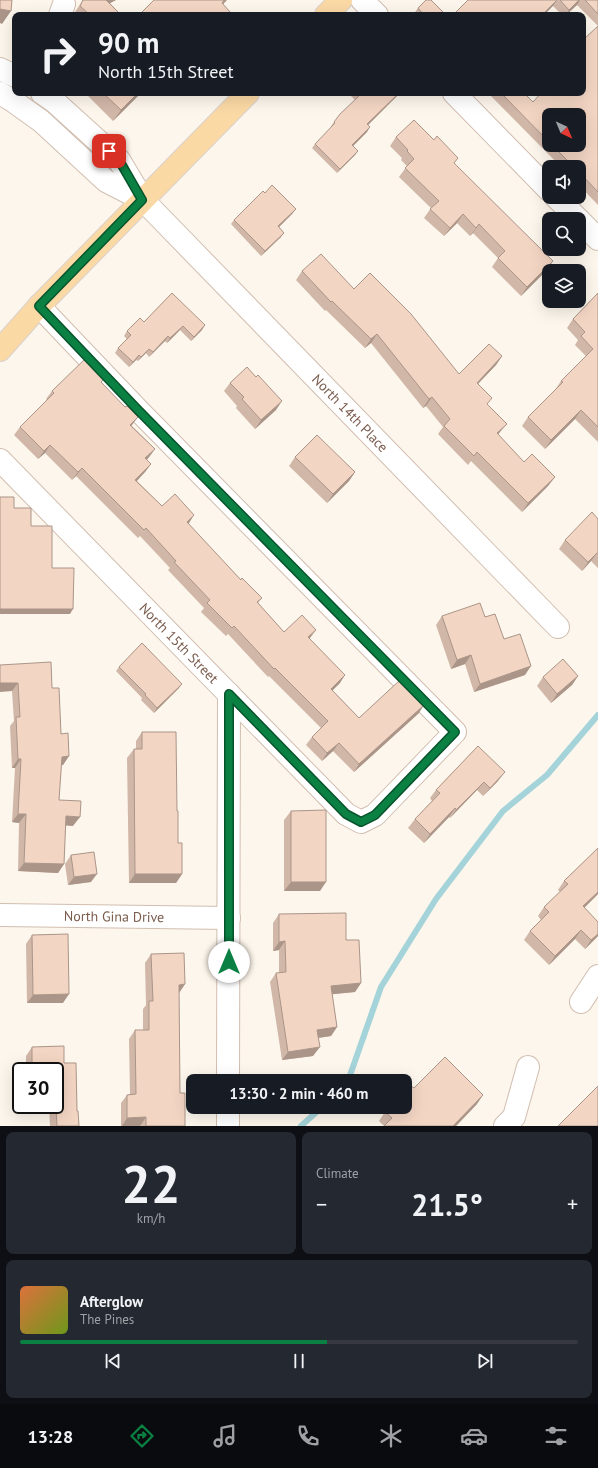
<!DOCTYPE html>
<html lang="en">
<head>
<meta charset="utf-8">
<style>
	body { margin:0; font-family:"PT Sans",sans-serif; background:#242831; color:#f1f3f6; height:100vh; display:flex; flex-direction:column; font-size:15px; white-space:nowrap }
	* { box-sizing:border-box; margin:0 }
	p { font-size:13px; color:#9ea1a6 }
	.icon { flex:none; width:22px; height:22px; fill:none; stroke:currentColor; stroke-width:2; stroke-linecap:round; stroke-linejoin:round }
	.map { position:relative; height:1126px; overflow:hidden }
	.drawer { display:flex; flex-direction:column; gap:6px; padding:6px; background:#0d0f14; flex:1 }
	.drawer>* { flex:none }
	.guide { position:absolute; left:12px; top:12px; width:574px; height:84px; border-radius:8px; box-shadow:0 4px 16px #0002; background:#171b24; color:#f1f3f6; overflow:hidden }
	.needle { width:26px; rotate:136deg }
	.tools { position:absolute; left:542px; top:108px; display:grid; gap:8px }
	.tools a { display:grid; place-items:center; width:44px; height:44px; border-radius:8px; background:#171b24; box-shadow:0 4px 16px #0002; font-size:20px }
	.speed { position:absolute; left:12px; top:1062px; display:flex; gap:8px; font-size:20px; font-weight:700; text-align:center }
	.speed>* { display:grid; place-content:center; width:52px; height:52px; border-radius:50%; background:#171b24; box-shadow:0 4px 16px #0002; line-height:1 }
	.speed .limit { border:2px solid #111; border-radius:6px; background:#fff; color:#111 }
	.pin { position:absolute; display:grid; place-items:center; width:34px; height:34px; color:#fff; margin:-17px; border-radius:8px; box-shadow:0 2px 6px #0006 }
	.me { position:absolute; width:44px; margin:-22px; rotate:0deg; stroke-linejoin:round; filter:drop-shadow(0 0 3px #0008) }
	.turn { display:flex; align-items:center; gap:14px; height:84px; padding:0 20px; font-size:18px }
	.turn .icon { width:52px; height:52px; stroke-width:2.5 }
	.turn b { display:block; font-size:28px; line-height:34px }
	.big { font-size:30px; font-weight:700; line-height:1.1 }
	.drawer .card { flex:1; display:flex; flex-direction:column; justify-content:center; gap:6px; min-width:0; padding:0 14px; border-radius:8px; background:#242831 }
	.drawer .dial { align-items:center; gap:0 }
	.dial b { font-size:52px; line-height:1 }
	.song { display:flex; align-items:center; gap:12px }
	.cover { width:48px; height:48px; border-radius:6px; background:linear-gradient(135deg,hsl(20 70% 55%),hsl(80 70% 35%)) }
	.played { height:4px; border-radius:2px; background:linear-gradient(90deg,#0b8043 55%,#363941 55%) }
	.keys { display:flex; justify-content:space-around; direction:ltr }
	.heat { display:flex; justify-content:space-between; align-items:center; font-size:22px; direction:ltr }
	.drawer .tiles { flex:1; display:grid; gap:6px; grid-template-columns:1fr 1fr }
	.card:last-child { grid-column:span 2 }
	.trip { position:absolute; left:186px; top:1074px; width:226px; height:40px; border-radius:8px; background:#171b24; box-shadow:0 4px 16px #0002; font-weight:700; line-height:40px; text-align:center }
	.menu { display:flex; height:64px; justify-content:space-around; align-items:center; background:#090b0e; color:#9ea1a6 }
	.menu .icon { width:28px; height:28px }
	.menu .current { color:#0b8043 }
	.menu b { font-size:18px; color:#f1f3f6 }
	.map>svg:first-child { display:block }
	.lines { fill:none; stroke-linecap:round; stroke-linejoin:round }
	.stream { stroke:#a5d3da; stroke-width:6 }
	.minor-casing { stroke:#d1beb0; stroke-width:24 }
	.major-casing { stroke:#dad1cd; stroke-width:24 }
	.minor { stroke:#fff; stroke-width:22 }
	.major { stroke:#fbd9a5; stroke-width:22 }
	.wall { fill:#d1b7a8; fill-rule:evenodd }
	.shaded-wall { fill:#aa9588 }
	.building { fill:#f3d5c3; stroke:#aa9588 }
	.route-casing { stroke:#07532c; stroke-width:10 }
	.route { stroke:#0b8043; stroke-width:7 }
	.labels { text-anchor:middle; stroke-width:3; stroke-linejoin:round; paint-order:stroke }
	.street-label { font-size:14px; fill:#7a5c4d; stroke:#fffaf3 }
</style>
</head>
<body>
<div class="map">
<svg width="598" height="1126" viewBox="0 0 598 1126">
	<rect width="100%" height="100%" fill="#fdf6ec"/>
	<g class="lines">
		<path class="stream" d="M348,1081L381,987L436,899L503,811L547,775L598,715
			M301,1126L322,1107"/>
		<defs>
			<g id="minor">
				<path d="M362,0L377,15"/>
				<path d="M60,15L64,4"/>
				<path d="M0,69L15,76"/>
				<path d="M0,93L13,101L41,121L106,181L143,200"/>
				<path id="s1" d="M42,93L55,102L119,160L143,200L558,627"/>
				<path d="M454,93L549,190"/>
				<path d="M556,197L578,219"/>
				<path d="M579,220L598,239"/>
				<path id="s2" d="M0,460L346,814L361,822L375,815L455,732L138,410L39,306"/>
				<path id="s3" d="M0,915L229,918"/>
				<path d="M581,1002L598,976"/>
				<path d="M228,1081L229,694"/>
				<path d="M228,1126V1107"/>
				<path d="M505,1126L514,1117L528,1067"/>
			</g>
			<path id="major" d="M326,15L341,0
				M0,350L39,306L248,93"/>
		</defs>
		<use href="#minor" class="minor-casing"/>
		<use href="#major" class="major-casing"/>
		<use href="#minor" class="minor"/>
		<use href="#major" class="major"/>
	</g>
	<path class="wall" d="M83,0H116L110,3L121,15H73Z
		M468,0H598V205L579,185V167H561L488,93H524L533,102L583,93V40L598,26L577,5L566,15H562L553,6ZM549,115L579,145H549Z
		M418,8L446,15H413Z
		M85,93H141L113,121Z
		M348,93H400L368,125L367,132L353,146L358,151L355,155L337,173L312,148L315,144L332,127L331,126L334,122L355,100Z
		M396,137L454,164L553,261L547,270L521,296L492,267L498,258L473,233L470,236L457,223L444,236L424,218L431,208L399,177L407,166L401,160L402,158L390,146Z
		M265,193L296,209L292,214L279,227L281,237L261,256L231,224L234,220Z
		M302,271L354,289L459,374L502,356L496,365L478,384L500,432L498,435L524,462L555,477L548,486L522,512L471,461L468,465L438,434L443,427L426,406L423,408L371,343L365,348L326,310L325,311L296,280Z
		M172,293L202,330L191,341L180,330L167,343L165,341L149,357L146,353L138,361L136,360L129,367L115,353L118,348L127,339L124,336L127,331L144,322Z
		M598,293V442L575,419L545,449L522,426L528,417L555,390L561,381L586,356L575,345L578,340L567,328L573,319Z
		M101,383L132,426L155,449L147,460L151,464L145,472L137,481L162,506L188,524L241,580L262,598L258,603L284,632L310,639L340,683L332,690L359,718L419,713L354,772L333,751L322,761L306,745L312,737L321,728L269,676L268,677L228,634L226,636L201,612L204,608L168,570L170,568L140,536L138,538L76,476L72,480L45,453L38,459L14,435L20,427L47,400L46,399L52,391Z
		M230,383L276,410L255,429L236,408L237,406L224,391Z
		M295,457L355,472L349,481L327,503L289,466Z
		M598,519V568L591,561L582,571L559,549L565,540Z
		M442,616L485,617L504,639L525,675L474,692L465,664L451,669L436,625Z
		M0,665L52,688L61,734L69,756L63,765H61L59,800L73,826L65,825L64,864L58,873L18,871L19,823L12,822L15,768H12L10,726L14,721L12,691Z
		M119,667L179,688L154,713L141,700L142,698L116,671Z
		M578,676L572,685L551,703L537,686L543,677Z
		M142,732L177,811L178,843L182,874L176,883H129L127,758L134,749H136V741Z
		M478,746L498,781L483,796L477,790L450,818L449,817L424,843L408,828L415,819L432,801L430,798L436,790Z
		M291,811L320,891H284V820Z
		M598,848V894L584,908L598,922V936L585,949L575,939L549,965L524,940L530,931L541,920L538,916L544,907L560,892L558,890L564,881Z
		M71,855L91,882L68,885L65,864Z
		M279,914L346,940L361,983L355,992L332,994L337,1027L331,1036L318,1038L313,1056L282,1060L270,982L276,973H279V950L273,951V923Z
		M32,935L63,1003H27L26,944Z
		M151,954L185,984L179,993L180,1093L185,1126H121V1103L127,1095L130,1094L129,1039L135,1030H143V1009L146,1005L145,963Z
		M32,1047L64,1063L77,1111L79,1126H50L49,1105H55V1071H26V1056Z
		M21,1078V1098L20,1079Z
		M414,1088L477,1104L456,1126H384L379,1121L385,1112Z"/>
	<path class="shaded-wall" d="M104,0H116L97,10Z
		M224,0H227L214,14L222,3Z
		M557,0L553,6L544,15H542Z
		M579,0H580L577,5L566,15L569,10Z
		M0,9L11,11L2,24L0,23Z
		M138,93H141L113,121L121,110Z
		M399,93H400L364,129L367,124Z
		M370,127L367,132L349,150L352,145Z
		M358,151L355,155L337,173L340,169Z
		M296,209L292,214L275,231L278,226Z
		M463,214L457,223L444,236L450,228Z
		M479,224L473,233L470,236Z
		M284,233L281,237L261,256L265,251Z
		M553,261L547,270L521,296L527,287Z
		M205,325L202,330L191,341L194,337Z
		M183,326L180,330L167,343L170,338Z
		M377,334L371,343L365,348L371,339Z
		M168,336L165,341L149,357L153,352Z
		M149,349L146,353L138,361L141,357Z
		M139,355L136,360L129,367L133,362Z
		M502,356L496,365L471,391L477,383Z
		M432,397L426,406L423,408L429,399Z
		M282,401L276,410L255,429L261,420Z
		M581,410L575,419L545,449L551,440Z
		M138,417L132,425L125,433L130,425Z
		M507,424L500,432L490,442L497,433Z
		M50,445L45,453L38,459L44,451Z
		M155,449L149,457L140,466L145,458Z
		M151,464L145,472L130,488L135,480Z
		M82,468L76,476L72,480L78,472Z
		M355,472L349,481L327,503L333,494Z
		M555,477L548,486L522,512L528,503Z
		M194,515L189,523L181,530L187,522Z
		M597,553L591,561L582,571L588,562Z
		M0,609H73L70,614H0Z
		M316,630L310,638L302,646L308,637Z
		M471,655L465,664L451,669L457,660Z
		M531,666L525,675L474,692L480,684Z
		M345,675L340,683L326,697L331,689Z
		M578,676L572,685L551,703L557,694Z
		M0,683H18L12,691L0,692Z
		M182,684L179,688L154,713L157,708Z
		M424,705L419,713L354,772L359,764Z
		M339,743L333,751L322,761L327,753Z
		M69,756L63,765L55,766L62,757Z
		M18,759H21L15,768H12Z
		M505,772L498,781L483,796L490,788Z
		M484,782L477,790L450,818L456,810Z
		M455,808L449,817L424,843L430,834Z
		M18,814H26L19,823L12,822Z
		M66,816L80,817L73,826L60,825Z
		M24,863L64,864L58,873L18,871Z
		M97,874L91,882L68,885L74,877Z
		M135,874H182L176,883H129Z
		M291,882H326L320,891H284Z
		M598,892V894L577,915L583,906Z
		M581,930L575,939L549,965L555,956Z
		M598,934V936L585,949L591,940Z
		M285,941L279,950L273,951L279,942Z
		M361,983L355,992L325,995L331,986Z
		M185,984L179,993V985Z
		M69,994L63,1003H27L33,995Z
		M337,1027L331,1036L311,1039L317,1030Z
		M320,1047L313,1056L282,1060L288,1052Z
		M483,1095L477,1104L456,1126H453Z
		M146,1117L140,1126H122L127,1118Z"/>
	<path class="building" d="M0,0H12L11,11L0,9Z
		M83,0H106L121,15H90L80,6Z
		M154,0H224L222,3L231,13L229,15H139Z
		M426,0H431L446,15H424L418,8Z
		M468,0H557L542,15H453Z
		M560,0H579L569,10Z
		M585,0H598V14Z
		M598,26V192L579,172V167H574L552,145H579V115H549V142L501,93H524L533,102L541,93H583V55L586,52L583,50V40Z
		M103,93H138L121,110Z
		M356,93H399L367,124L370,127L352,145L358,151L340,169L315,144L335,123L334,122L340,114L359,96Z
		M414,120L434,140L437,136L458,158L454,163L553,261L527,287L498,258L505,251L479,224L476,228L463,214L450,228L430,209L439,201L405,168L414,159L407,151L408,150L396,137Z
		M272,185L296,209L278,226L284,233L265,251L234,220L263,191L265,193Z
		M321,254L354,289L370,273L411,314L459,374L489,344L502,356L477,383L492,398L487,404L507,424L497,433L524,462L532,454L555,477L528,503L477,452L474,456L444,426L450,419L432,397L429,399L377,334L371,339L332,301L331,302L302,271Z
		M172,293L205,325L194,337L183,326L170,338L168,336L153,352L149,349L141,357L139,355L133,362L118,348L131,335L127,331L140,318L144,322Z
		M598,293V427L581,410L551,440L528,417L563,382L561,381L593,349L581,336L585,332L573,319Z
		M85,359L104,379L101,382L125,407L127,406L138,417L130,425L155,449L145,458L151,464L135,480L162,506L175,494L194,515L187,522L241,580L242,578L262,598L257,602L284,632L302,615L316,630L308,637L345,675L331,689L359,718L400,680L424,705L359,764L339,743L327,753L312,737L328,721L275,668L274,669L234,626L232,628L207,603L210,600L174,562L176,561L146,528L144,530L82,468L78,472L50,445L44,451L20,427L54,393L52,391Z
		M247,367L256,377L258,375L282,401L261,420L242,399L244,397L230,383Z
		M317,435L355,472L333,494L295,457Z
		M0,497H14V508H31V526H52V568H74L73,609H0Z
		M592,512L598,519V553H597L588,562L565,540Z
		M480,603L485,617L495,614L504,639L520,634L531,666L480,684L471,655L457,660L442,616Z
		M142,643L182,684L157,708L145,695L146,694L119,667Z
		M563,659L578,676L557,694L543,677Z
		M51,662L52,688H59L61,734L68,733L69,756L62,757L59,800L81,801L80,817L66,816L64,864L24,863L26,814H18L21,759H18L16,717H20L18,683H0V665Z
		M142,732H176L177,811H178V843H182V874H135L134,749H142Z
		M478,746L505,772L490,788L484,782L456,810L455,808L430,834L415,819L440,793L436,790Z
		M326,810V882H291V811Z
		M598,848V892L583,906L598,922V934L591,940L581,930L555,956L530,931L549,912L544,907L568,884L564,881Z
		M94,852L97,874L74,877L71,855Z
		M346,913V940H359L361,983L331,986L337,1027L317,1030L320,1047L288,1052L276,973L286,972L285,941L279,942V914Z
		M68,934L69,994L33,995L32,935Z
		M184,953L185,984L179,985L180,1093H185V1126H146V1117L127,1118V1095L136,1094L135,1030H149V1001H153L151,954Z
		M64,1046V1063H76L77,1111H78L79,1126H57L55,1092V1071H27V1070H32V1047Z
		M445,1057L483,1095L453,1126H384L392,1118L385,1112L390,1107H405V1092L411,1086L414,1088Z
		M598,1086V1126H558Z"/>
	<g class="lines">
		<defs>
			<path id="route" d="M109,151L119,160L142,200L39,306L138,410L455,732L375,815L361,822L346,814L229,694V962"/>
		</defs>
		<use href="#route" class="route-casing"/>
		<use href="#route" class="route"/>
	</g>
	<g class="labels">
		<g class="street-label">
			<text dy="5" stroke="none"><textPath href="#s1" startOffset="446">North 14th Place</textPath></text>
			<text dy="5" stroke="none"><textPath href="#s2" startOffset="256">North 15th Street</textPath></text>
			<text dy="5" stroke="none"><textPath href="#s3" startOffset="114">North Gina Drive</textPath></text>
		</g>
	</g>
</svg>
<div class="tools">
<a><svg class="needle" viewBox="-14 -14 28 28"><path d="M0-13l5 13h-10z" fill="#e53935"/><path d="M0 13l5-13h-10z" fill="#9ea1a6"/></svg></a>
<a><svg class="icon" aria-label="sound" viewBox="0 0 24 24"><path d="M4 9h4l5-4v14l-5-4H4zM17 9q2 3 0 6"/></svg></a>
<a><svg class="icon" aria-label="search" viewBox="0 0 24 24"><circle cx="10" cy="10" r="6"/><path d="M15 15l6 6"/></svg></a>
<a><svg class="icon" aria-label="layers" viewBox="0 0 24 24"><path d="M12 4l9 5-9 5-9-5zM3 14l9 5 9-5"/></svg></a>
</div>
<div class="speed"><div class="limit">30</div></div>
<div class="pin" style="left:109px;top:151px;background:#d93025"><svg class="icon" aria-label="arrive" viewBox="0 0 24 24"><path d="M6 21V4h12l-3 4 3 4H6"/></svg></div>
<svg class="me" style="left:229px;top:962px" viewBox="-20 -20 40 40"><circle r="19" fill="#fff"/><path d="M0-13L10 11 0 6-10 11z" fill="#0b8043"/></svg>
<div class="trip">13:30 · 2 min · 460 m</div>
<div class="guide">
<div class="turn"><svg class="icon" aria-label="right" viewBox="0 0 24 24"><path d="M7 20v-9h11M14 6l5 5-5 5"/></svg><div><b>90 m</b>North 15th Street</div></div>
</div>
</div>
<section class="drawer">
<div class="tiles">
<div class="card dial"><b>22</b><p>km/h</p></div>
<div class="card"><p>Climate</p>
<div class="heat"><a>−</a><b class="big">21.5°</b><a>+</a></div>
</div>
<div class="card">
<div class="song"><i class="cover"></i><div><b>Afterglow</b><p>The Pines</p></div></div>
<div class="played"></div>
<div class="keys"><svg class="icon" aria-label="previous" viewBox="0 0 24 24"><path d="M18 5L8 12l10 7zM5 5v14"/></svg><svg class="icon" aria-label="pause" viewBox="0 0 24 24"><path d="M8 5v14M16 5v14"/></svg><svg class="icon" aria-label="next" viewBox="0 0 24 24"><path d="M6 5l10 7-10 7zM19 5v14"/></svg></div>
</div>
</div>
</section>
<nav class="menu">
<b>13:28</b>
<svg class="icon current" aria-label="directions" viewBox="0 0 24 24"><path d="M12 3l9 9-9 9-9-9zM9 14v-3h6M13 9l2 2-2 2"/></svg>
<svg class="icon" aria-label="music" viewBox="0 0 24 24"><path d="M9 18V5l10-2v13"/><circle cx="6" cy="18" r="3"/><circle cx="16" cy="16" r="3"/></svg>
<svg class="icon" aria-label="phone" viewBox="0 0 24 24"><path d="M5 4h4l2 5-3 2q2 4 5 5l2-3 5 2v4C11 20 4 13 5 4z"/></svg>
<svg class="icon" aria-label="climate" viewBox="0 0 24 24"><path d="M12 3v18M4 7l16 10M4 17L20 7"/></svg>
<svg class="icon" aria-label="car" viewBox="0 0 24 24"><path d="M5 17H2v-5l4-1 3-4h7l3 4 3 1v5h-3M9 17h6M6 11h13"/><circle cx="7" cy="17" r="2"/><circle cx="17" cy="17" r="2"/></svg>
<svg class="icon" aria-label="filters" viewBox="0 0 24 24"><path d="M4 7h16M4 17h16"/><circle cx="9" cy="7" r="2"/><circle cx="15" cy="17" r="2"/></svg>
</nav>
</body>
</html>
